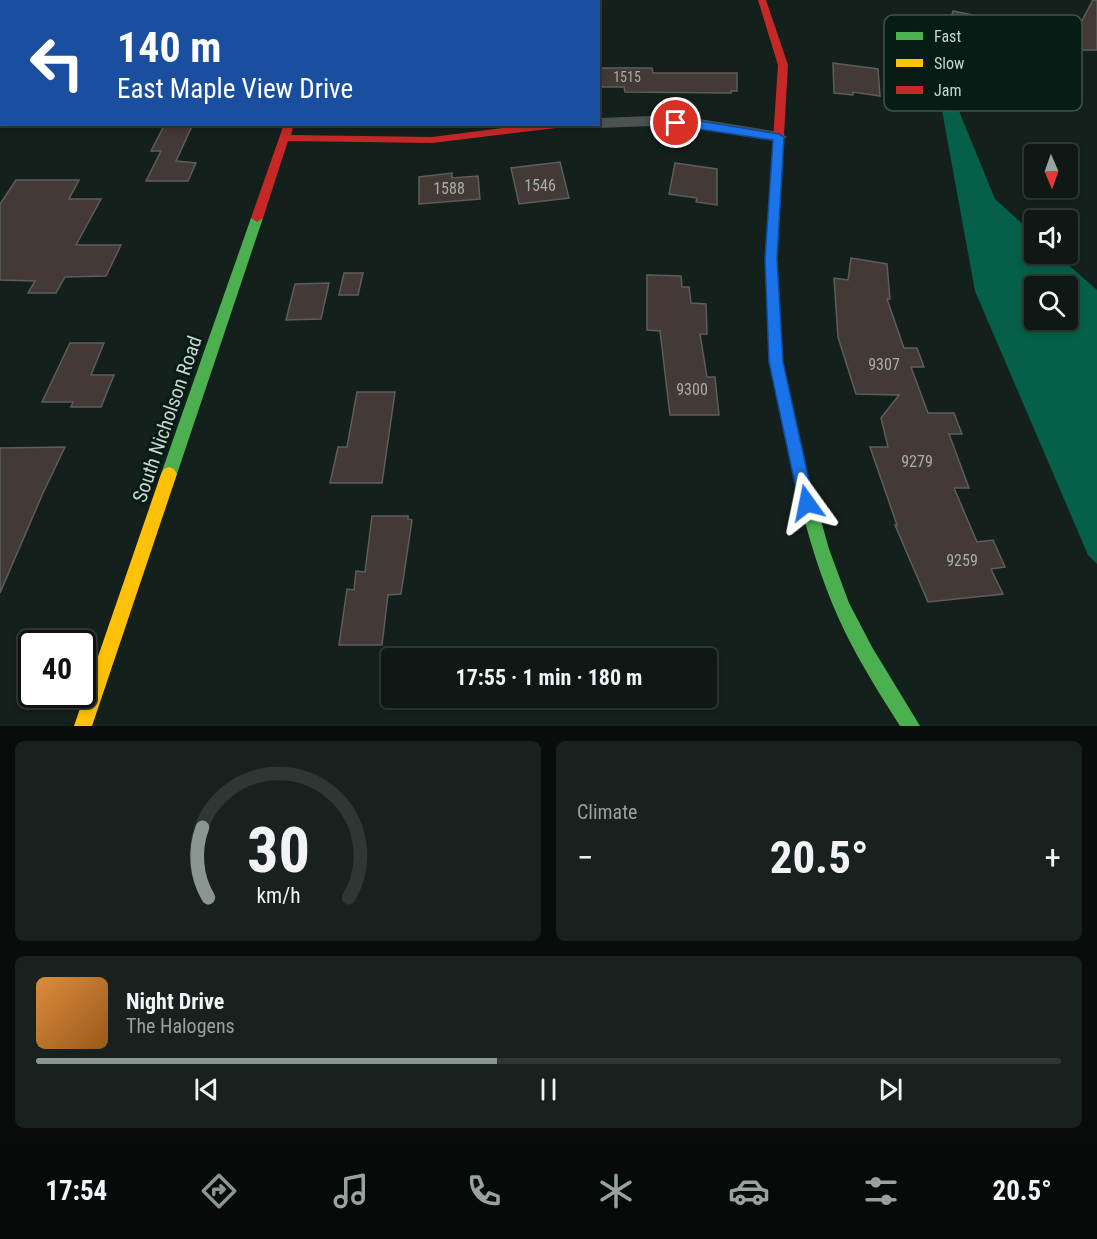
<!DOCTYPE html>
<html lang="en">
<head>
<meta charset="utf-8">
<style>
	body { margin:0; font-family:"Roboto Condensed",sans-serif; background:#18211e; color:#f1f3f6; height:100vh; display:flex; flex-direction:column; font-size:22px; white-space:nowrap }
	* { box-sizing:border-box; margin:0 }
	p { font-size:20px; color:#9ba0a0 }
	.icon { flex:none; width:33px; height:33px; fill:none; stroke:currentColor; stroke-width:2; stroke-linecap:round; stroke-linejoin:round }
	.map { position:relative; height:726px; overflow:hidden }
	.side { display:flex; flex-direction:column; gap:15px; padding:15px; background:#080d0c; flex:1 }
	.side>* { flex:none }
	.top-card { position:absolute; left:0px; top:0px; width:600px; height:126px; box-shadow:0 3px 9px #0003,0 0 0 2px #2f3734; background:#1a4fa0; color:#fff; overflow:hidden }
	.needle { width:39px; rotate:178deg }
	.buttons { position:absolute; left:1024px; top:144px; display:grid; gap:12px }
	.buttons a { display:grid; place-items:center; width:54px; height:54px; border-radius:6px; background:#0f1815; box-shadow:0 3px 9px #0003,0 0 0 2px #2f3734; font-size:30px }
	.speed { position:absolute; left:18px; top:630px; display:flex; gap:12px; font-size:30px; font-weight:700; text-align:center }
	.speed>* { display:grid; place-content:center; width:78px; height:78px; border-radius:50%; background:#0f1815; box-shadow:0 3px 9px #0003,0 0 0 2px #2f3734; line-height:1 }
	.speed .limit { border:3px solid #111; border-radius:9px; background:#fff; color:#111 }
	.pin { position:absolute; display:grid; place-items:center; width:51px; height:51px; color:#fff; margin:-26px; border:3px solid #fff; border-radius:50%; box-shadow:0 2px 6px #0007 }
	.me { position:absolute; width:66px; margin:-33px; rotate:348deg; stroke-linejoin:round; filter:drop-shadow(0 0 4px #0008) }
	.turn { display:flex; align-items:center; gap:21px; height:126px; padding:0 18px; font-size:27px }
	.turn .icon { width:78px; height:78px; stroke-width:2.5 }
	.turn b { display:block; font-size:42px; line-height:51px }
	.big { font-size:45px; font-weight:700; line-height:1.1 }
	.side .tile { flex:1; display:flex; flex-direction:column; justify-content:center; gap:9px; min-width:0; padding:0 21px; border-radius:9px; background:#18211e }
	.side .dial { align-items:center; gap:0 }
	.dial svg { height:156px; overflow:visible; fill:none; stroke:#2f3734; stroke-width:7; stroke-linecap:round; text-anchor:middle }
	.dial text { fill:#f1f3f6; stroke:none }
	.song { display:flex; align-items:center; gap:18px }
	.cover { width:72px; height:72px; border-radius:9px; background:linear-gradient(135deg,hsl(30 70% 55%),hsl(30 70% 35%)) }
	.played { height:6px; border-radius:3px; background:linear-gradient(90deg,#899691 45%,#2f3734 45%) }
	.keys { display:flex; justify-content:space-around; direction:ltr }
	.heat { display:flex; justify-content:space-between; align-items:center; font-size:33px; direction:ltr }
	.side .tiles { flex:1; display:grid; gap:15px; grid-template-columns:1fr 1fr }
	.tile:last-child { grid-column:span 2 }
	.trip { position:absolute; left:381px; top:648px; width:336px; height:60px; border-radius:6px; background:#0f1815; box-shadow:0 3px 9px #0003,0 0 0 2px #2f3734; font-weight:700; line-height:60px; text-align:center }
	.tab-bar { display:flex; height:96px; justify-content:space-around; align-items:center; background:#060a08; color:#9ba0a0 }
	.tab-bar .icon { width:42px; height:42px }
	.tab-bar .selected { color:#899691 }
	.tab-bar b { font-size:27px; color:#f1f3f6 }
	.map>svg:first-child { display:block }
	.water { fill:#065f48; fill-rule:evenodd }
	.building { fill:#433937; stroke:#5d5d5b; stroke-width:1.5 }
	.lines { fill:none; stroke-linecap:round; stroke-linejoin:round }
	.street { fill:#4c5250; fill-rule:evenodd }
	.fast { fill:#4caf50; fill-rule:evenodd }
	.slow { fill:#ffc107; fill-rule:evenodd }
	.jam { fill:#c62828; fill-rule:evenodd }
	.route { fill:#1a73e8; stroke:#114b97; stroke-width:1.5 }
	.labels { text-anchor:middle; stroke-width:6; stroke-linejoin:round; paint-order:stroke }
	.far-number-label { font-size:14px; fill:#a7aeaa }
	.number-label { font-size:16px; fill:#a7aeaa }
	.street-label { font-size:20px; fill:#c8d5d0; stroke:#061c14 }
	.key { fill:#061c14; stroke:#40544c; stroke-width:1.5 }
	.key-label { font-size:16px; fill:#c8d5d0 }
</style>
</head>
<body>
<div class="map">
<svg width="1097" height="726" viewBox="0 0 1097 726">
	<rect width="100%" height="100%" fill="#14201c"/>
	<path class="water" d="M935,72L959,111L995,199L1035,235V254H1056L1097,290V564L1088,555L975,291ZM1035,286H1068V320H1035Z"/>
	<path class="building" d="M1093,0H1097V50H1031L1014,27L1079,26Z
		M953,11L998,20L991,43L947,31Z
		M833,63L878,69L880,96L853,92V95L834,93Z
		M600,68H652L653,73H737V91H731V93L625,92L624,87H602Z
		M165,124H193L176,161L196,163L188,181H146L161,151H151Z
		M560,162L569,198L519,204L511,168Z
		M675,163L717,169V205L696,202L697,198L669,194Z
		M452,173V178L478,176L480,199L419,204V177Z
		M16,180H79L69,199H101L76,245H121L106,276L65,277L56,293H28L35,281L0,280V204Z
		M851,258L887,264L890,299H887L904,348H917L924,367H911L928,413H954L962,434H949L969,488H954L977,542L993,540L1005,567L991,569L1003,594L928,602L895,525H897L870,447H888L881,418L899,395L856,394L838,337L834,278L848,280Z
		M344,273H363L358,295H339Z
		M647,275L681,276L682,287H689L691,303L706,304L707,334H700L707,377H715L719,415H670L660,331L647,330Z
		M329,283L321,319L286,320L295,284Z
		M70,343H104L91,375H114L101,407H71L73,402H42Z
		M357,392H395L382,483H330L338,447H347Z
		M65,447L43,493L0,593V448Z
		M372,516H408V519L412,520L401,594L388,595L382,645H339L347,589L354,590L356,571L365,572Z"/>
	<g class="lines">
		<path class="street" d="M652,116L700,119L779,132L787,137L779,142L700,129L652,126L598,128L592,124H598V118Z"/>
		<path class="fast" d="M257,214L263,218L177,474L174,479L169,481L164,479L161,474L251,218Z
			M799,460L804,462L806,467L829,549L849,603L872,647L920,726H900C881,696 862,666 846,634C820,581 804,524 792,467L794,462Z"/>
		<path class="slow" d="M330,0H338V2H330Z
			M169,467L174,469L177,474L92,726H74L161,474L164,469Z"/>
		<path class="jam" d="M758,0H766L788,65L777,259L783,362L806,467L804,472L799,474L794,472L792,467L769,362L765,259L778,65Z
			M284,124H294L291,135L432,137L533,124H570L565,127L432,143L288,141L263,218L257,222L251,218Z"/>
	</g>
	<path class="route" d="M676,119L700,121L779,134L784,137L777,259L783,362L814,503L812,508L807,510L801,508L799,503L769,362L765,259L773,140L672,125L671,123Z"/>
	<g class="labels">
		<g class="far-number-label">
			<text x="627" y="82">1515</text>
		</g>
		<g class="number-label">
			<text x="540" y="191">1546</text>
			<text x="449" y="194">1588</text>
			<text x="884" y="370">9307</text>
			<text x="692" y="395">9300</text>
			<text x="917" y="467">9279</text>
			<text x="962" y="566">9259</text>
		</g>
		<g class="street-label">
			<text transform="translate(167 419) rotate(-71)" y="7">South Nicholson Road</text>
		</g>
	</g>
	<rect x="884" y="15" width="198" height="96" rx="9" class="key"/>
	<rect x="896" y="32" width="27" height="8" fill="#4caf50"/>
	<rect x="896" y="59" width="27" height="8" fill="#ffc107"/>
	<rect x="896" y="86" width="27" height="8" fill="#c62828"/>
	<g class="key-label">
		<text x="934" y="42">Fast</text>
		<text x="934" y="69">Slow</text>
		<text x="934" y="96">Jam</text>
	</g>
</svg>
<div class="buttons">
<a><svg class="needle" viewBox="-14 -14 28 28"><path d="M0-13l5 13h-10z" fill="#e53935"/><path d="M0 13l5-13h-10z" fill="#9ba0a0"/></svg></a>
<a><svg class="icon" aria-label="sound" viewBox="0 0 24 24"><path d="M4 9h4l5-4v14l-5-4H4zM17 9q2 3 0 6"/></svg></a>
<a><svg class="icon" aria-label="search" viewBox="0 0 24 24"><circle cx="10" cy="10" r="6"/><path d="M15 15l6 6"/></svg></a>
</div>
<div class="speed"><div class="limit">40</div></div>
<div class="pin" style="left:676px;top:123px;background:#d93025"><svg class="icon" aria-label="arrive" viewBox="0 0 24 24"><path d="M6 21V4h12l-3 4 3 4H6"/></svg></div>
<svg class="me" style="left:807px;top:503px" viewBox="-20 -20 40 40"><path d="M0-17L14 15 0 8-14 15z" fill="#1a73e8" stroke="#fff" stroke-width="4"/></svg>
<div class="trip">17:55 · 1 min · 180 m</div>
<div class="top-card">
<div class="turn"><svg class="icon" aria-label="left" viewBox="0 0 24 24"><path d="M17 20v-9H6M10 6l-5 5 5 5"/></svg><div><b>140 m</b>East Maple View Drive</div></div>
</div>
</div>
<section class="side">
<div class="tiles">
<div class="tile dial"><svg viewBox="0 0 100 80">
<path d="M14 69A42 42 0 1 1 86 69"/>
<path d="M14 69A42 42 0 0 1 11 33" stroke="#899691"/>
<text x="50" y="56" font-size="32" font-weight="700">30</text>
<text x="50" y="72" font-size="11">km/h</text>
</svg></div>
<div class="tile"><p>Climate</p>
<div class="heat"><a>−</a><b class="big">20.5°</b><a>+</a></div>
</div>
<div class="tile">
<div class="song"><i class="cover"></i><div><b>Night Drive</b><p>The Halogens</p></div></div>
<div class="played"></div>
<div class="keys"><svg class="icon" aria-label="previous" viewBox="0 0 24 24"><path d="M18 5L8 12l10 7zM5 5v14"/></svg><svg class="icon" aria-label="pause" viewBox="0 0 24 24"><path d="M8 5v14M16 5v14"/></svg><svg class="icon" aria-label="next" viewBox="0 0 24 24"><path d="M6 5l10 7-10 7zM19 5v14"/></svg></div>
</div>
</div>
</section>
<nav class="tab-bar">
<b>17:54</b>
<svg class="icon selected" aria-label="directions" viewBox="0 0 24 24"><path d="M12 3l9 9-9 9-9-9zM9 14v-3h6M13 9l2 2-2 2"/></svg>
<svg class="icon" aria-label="music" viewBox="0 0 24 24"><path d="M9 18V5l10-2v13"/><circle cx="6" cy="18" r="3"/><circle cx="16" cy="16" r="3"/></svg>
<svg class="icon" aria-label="phone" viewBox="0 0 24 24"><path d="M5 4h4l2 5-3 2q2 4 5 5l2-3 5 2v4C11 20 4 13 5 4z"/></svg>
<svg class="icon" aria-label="climate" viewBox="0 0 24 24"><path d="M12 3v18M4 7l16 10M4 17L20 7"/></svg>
<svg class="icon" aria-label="car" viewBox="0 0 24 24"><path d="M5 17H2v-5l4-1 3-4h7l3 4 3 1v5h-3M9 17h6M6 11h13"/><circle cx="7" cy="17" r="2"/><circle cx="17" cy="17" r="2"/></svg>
<svg class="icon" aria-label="filters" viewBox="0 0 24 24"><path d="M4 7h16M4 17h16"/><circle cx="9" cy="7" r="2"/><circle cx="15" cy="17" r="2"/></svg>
<b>20.5°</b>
</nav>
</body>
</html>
